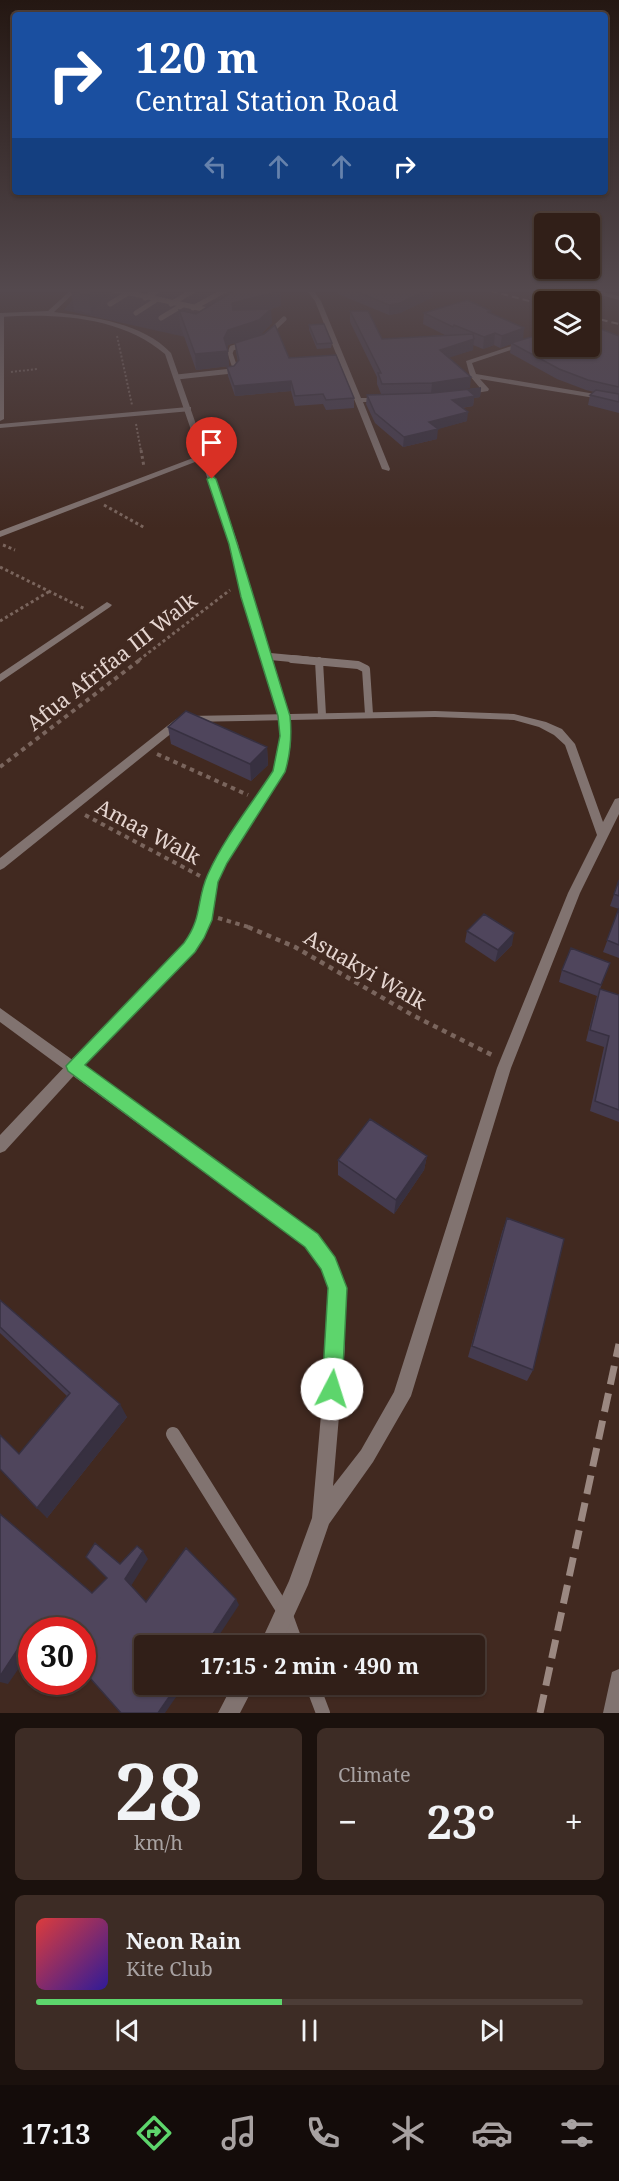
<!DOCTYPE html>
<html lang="en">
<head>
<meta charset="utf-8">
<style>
	body { margin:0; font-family:"Noto Serif",serif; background:#3d2c25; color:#f1f3f6; height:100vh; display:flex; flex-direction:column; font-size:22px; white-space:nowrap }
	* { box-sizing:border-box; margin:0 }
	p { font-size:20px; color:#a8a2a2 }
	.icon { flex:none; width:33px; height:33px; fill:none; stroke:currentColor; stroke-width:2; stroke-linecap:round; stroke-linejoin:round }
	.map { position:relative; height:1713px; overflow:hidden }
	.side { display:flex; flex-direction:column; gap:15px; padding:15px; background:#1b110d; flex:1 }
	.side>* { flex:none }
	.banner { position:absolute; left:12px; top:12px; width:596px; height:183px; border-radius:6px; box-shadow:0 2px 4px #0004,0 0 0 2px #4c3d37; background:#1a4fa0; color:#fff; overflow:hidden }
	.fabs { position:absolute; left:534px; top:213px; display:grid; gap:12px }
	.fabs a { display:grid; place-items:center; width:66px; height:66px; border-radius:6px; background:#311f18; box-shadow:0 2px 4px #0004,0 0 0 2px #4c3d37; font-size:30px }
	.speed { position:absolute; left:18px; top:1617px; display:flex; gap:12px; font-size:30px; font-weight:700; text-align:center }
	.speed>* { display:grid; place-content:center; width:78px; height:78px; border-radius:50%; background:#311f18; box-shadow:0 2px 4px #0004,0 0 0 2px #4c3d37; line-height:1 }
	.speed .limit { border:9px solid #d22; background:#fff; color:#111 }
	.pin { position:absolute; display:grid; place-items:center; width:51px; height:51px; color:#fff; margin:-62px -26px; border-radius:50% 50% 50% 0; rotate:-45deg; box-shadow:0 0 6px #0007 }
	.pin .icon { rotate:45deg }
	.me { position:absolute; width:66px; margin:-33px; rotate:5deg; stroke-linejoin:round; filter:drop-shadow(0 0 4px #0008) }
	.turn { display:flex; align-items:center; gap:21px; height:126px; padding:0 24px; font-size:27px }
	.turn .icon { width:78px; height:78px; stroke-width:2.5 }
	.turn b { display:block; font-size:42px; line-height:51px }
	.lanes { display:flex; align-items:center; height:57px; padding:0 24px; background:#0003; justify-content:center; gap:30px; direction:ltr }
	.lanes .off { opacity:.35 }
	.big { font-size:45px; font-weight:700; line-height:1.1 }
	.side .card { flex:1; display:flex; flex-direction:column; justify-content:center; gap:9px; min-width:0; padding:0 21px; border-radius:9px; background:#3d2c25 }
	.side .dial { align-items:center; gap:0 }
	.dial b { font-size:78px; line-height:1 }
	.song { display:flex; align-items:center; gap:18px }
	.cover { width:72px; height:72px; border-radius:9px; background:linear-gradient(135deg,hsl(0 70% 55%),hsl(250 70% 35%)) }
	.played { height:6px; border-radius:3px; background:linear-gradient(90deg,#5dd56c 45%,#4c3d37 45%) }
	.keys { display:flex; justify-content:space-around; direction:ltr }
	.heat { display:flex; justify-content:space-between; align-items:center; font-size:33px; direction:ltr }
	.side .tiles { flex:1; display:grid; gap:15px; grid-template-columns:1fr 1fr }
	.card:last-child { grid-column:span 2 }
	.trip { position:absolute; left:134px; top:1635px; width:351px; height:60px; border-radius:6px; background:#311f18; box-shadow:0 2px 4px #0004,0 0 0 2px #4c3d37; font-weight:700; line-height:60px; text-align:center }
	.dock { display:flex; height:96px; justify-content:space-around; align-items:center; background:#140c0a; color:#a8a2a2 }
	.dock .icon { width:42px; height:42px }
	.dock .active { color:#5dd56c }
	.dock b { font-size:27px; color:#f1f3f6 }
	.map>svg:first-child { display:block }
	.commercial { fill:#3e3342 }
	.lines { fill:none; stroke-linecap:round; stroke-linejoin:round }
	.path-far3 { stroke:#7a655d; stroke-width:2; stroke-dasharray:2 2; stroke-linecap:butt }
	.path-far2 { stroke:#7a655d; stroke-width:3; stroke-dasharray:3 3; stroke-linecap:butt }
	.path-far1 { stroke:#7a655d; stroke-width:4; stroke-dasharray:4.5 4.5; stroke-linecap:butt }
	.path { stroke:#7a655d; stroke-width:4.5; stroke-dasharray:5 5; stroke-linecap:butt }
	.service-far3 { stroke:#817370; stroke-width:5 }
	.service-far2 { stroke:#817370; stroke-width:7 }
	.service-far1 { stroke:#817370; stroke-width:8 }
	.service { stroke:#817370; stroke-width:14 }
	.minor { fill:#817370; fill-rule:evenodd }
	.tertiary { fill:#817370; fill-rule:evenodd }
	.rail-far1 { stroke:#9b8881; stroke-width:2; stroke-dasharray:7 4; stroke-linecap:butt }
	.rail { stroke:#9b8881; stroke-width:7; stroke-dasharray:19 9; stroke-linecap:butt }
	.wall { fill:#443b4f }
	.shaded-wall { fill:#373040 }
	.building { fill:#4f455c; stroke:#373040; stroke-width:1.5 }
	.route { fill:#5dd56c; stroke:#3c8a46; stroke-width:1.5 }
	.labels { text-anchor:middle; stroke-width:6; stroke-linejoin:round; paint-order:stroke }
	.street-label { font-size:21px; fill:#e5d5d0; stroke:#412920 }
</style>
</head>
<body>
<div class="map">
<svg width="619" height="1713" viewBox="0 0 619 1713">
	<rect width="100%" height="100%" fill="#412920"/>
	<path class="commercial" d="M82,288H275L199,340L64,310Z"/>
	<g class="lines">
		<path class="path-far3" d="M117,336L132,405
			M11,372L37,369
			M136,424L141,451"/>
		<path class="path-far2" d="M141,450L144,467
			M104,505L145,528
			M3,545L15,550
			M0,567L85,609
			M0,621L50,591
			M139,660L230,590"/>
		<path class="path-far1" d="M157,754L248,795
			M0,767L141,659
			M85,815L200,876
			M218,918L252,928"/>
		<path class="path" d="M248,927L295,947L414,1016L492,1055"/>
		<path class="service-far3" d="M100,288L121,291L125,288
			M121,291L212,311
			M145,298L162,288
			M110,304L128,293
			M171,304L197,288
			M193,308L229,288
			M136,313L156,300
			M161,318L181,306
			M267,335L284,319
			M177,377L232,371L235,368L230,353L232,348L246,344"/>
		<path class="service-far2" d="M265,656L307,660"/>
		<path class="service-far1" d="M292,659L358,665L366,669L369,714
			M319,661L322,715"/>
		<path class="service" d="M173,1434L285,1613L297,1646
			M312,1684L323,1713"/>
		<path class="minor" d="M305,288H311L321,301L361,398H381L385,400L381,402H363L390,469L389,471L382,469L315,301Z
			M576,288H585L619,296V300Z
			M0,313L4,315V419L0,421Z
			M524,342L526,343V345L472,363L476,374L619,398V402L480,379L489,389L488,391L464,395V391L480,388L470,376L466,361Z
			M188,407H191V411L0,428V424Z
			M201,455L208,457L0,537V531Z
			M107,602L112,605L110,607L0,682V674Z
			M435,711L514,714L546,722L562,729L575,744L603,822L615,799L619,798V814L580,893L511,1068L411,1396L373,1462L329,1524L308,1585L280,1646H259L289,1581L312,1518L327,1346L329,1288L322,1269L305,1247L0,1022V1008L317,1235L335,1258L345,1288V1346L333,1486L361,1450L394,1392L497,1068L568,893L597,835L565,745L554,735L539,727L514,720L435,717L189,722L183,724L4,868L0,870V858L176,719L189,716Z
			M619,1669V1713H603L612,1672Z
			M233,1684H255L240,1713H218Z"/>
		<path class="tertiary" d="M73,288H79L54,312C94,317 143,323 171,353L238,544L251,597L289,716L291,736L285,772L225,862L217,882L211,920L194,952L79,1070L5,1151L0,1153V1135L69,1062L184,944L199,920L205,882L214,861L274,772L281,736L279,716L241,597L230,544L165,354C121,316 55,313 0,317V313L48,311Z"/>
		<path class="rail-far1" d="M480,288L544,305
			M590,317L619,324"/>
		<path class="rail" d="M540,1713L619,1344"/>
	</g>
	<path class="wall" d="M335,288H433V297L400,313L389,315L338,294Z
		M71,292L108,294L91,314L74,310Z
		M281,306L270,309L272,323L260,335L228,345L227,348L229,366L196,370L180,325L179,310L196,314Z
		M350,311L382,339L445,335L423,324L424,313H491L523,340L619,336V413L588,405L590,395L594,392L586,390L557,379L510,353L511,344L500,348L494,345L483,349L473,345V350L449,357L470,388L448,391L481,388L480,397L474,398L473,406L462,408L467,421L437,429V439L403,447L375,423L366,404L367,395L381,394L377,384V377L350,322Z
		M309,325L332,343L331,348L317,349L309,330Z
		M235,343L289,358L354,398V408L326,410L323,404L295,406L291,391L235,396L228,376L227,367L234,366L238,362L236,352Z
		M168,727L267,747L268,765L251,781L171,744Z
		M619,880V958L603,952L619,909L610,906Z
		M467,931L512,945L495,962L465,942Z
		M610,963L600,989L619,995V1122L590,1111L604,1047L586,1041L597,996L559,982L562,970Z
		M427,1156L424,1170L394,1214L338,1175V1160Z
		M507,1218L533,1370L527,1381L468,1357L502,1232Z
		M0,1300L127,1417L47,1518L19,1454L67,1396L0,1333Z"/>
	<path class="shaded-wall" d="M95,288H107L108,294L91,314L89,295Z
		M431,288H433V297L400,313L389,315V305Z
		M281,291V306L233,318L232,303Z
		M271,309L272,323L260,335L228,345L226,351H228L229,366L196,370L195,354L224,338L228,330Z
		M524,328L523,340L500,348L502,336Z
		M495,333L494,345L483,349L484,337Z
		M474,339L473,350L439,361L440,350Z
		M471,377L470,388L431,394L432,383Z
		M291,381V391L235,396L234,386Z
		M481,388L480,397L474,398L473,406L451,409L452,400L468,390Z
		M468,412L467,421L428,432L429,422Z
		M438,429L437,439L403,447L404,437Z
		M267,747L268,765L251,781L250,764Z
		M514,933L512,945L495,962L498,950Z
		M427,1156L424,1170L394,1214L396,1200Z
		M120,1404L127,1417L47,1518L37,1508Z
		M143,1551L148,1559L131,1586L125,1579Z
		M236,1599L239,1605L212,1646H205Z
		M27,1635L32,1637V1649L8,1684L0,1682V1676Z
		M178,1684H185L165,1713H158Z"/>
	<path class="building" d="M75,288H95L89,295L71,292Z
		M239,288H279L281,291L232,303L233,310L271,309L259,320L228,330L224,338L228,351L195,354L179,310L196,314Z
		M348,288H431L400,303L389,305Z
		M467,300L491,311L488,312L524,328L502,336L495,333L484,337L454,325L453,327L424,313Z
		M350,311H368L382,339L473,334L474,339L440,350L471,377L432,383L382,384L378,373H381Z
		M324,324L332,343L317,344L309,325Z
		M275,325L289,358L336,355L354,398L326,400L323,394L295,396L291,381L234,386L227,367L234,366L239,360L235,343L264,334Z
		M593,326L619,336V387L588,380L559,369L511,343L538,335L540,330L544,328V346H590V327Z
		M481,388L468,390L475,396L452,400L468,412L429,422L438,429L404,437L375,413L367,395L432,393Z
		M596,390L619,394V402L590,395Z
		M186,711L267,747L250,764L168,727Z
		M619,880V896L614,894Z
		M619,908V945L607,940Z
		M484,914L514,933L498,950L467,931Z
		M571,948L610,963L601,985L562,970Z
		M600,989L619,995V1110L595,1101L609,1036L590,1030Z
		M370,1119L427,1156L396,1200L338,1160Z
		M507,1218L564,1239L533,1370L472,1346Z
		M0,1300L120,1404L37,1508L0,1469V1435L19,1454L70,1393L0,1327Z
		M0,1514L92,1593L107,1578L86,1557L95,1543L120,1564L137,1546L143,1551L125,1579L146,1602L186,1548L236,1599L205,1646H144V1684H178L158,1713H121L82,1669V1630H32V1638L27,1635L0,1676Z"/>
	<linearGradient id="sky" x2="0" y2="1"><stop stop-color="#241712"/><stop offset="0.55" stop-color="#54494e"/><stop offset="1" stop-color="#54494e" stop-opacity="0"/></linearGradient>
	<rect width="619" height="528" fill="url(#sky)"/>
	<path class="route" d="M212,476L216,479C243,557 265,637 290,716C292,736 291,752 285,772L227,863L218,882L212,920L204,938L195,952L85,1065L318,1234L335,1257L347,1288L342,1389L339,1396L332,1399L325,1396L322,1389L328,1288L321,1269L305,1247L68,1071L66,1066L184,943C203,917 196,900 208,874C224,838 251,805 273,771L280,736L278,716L241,597L229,544L207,479Z"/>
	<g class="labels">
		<g class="street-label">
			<text transform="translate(112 662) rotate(-38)" y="7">Afua Afrifaa III Walk</text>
			<text transform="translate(148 832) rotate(28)" y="7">Amaa Walk</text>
			<text transform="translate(365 970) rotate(30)" y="7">Asuakyi Walk</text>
		</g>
	</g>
</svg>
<div class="fabs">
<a><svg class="icon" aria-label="search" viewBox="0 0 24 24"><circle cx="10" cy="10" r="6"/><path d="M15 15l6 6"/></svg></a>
<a><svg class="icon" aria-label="layers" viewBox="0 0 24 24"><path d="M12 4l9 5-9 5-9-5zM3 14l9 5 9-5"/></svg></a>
</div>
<div class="speed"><div class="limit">30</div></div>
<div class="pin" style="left:212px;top:479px;background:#d93025"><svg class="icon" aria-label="arrive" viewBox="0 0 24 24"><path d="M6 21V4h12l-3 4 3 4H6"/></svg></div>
<svg class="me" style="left:332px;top:1389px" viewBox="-20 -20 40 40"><circle r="19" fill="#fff"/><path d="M0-13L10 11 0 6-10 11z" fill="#5dd56c"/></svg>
<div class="trip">17:15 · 2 min · 490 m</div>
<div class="banner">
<div class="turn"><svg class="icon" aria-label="right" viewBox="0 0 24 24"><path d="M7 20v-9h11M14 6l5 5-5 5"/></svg><div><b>120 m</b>Central Station Road</div></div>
<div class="lanes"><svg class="icon off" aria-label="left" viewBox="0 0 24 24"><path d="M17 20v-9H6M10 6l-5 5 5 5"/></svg><svg class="icon off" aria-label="ahead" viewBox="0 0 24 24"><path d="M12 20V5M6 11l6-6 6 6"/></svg><svg class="icon off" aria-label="ahead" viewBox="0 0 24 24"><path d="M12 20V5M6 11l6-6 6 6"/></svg><svg class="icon" aria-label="right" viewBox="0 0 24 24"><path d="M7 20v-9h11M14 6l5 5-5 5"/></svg></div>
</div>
</div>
<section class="side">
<div class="tiles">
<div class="card dial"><b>28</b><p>km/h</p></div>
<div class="card"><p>Climate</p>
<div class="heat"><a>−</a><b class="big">23°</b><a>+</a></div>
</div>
<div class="card">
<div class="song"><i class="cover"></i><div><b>Neon Rain</b><p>Kite Club</p></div></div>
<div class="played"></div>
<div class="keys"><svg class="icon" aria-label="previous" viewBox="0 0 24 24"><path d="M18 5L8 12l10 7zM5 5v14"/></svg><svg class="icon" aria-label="pause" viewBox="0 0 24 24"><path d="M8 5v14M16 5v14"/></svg><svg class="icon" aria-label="next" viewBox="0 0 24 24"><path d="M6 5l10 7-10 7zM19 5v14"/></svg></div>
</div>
</div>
</section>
<nav class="dock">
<b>17:13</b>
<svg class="icon active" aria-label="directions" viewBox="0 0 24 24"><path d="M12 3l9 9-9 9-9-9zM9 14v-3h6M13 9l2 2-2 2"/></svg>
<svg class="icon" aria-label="music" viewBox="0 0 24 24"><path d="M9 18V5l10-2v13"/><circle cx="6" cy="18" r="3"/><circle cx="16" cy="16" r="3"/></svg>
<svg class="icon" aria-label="phone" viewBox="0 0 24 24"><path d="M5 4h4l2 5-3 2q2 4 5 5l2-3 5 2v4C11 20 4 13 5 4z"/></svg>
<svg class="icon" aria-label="climate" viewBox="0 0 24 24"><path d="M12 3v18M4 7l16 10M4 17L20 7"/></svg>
<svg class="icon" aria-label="car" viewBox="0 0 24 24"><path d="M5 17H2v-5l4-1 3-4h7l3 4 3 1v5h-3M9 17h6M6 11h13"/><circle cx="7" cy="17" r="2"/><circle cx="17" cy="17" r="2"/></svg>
<svg class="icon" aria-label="filters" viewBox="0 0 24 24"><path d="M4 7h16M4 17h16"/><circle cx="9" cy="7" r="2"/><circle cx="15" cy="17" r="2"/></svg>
</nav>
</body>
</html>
